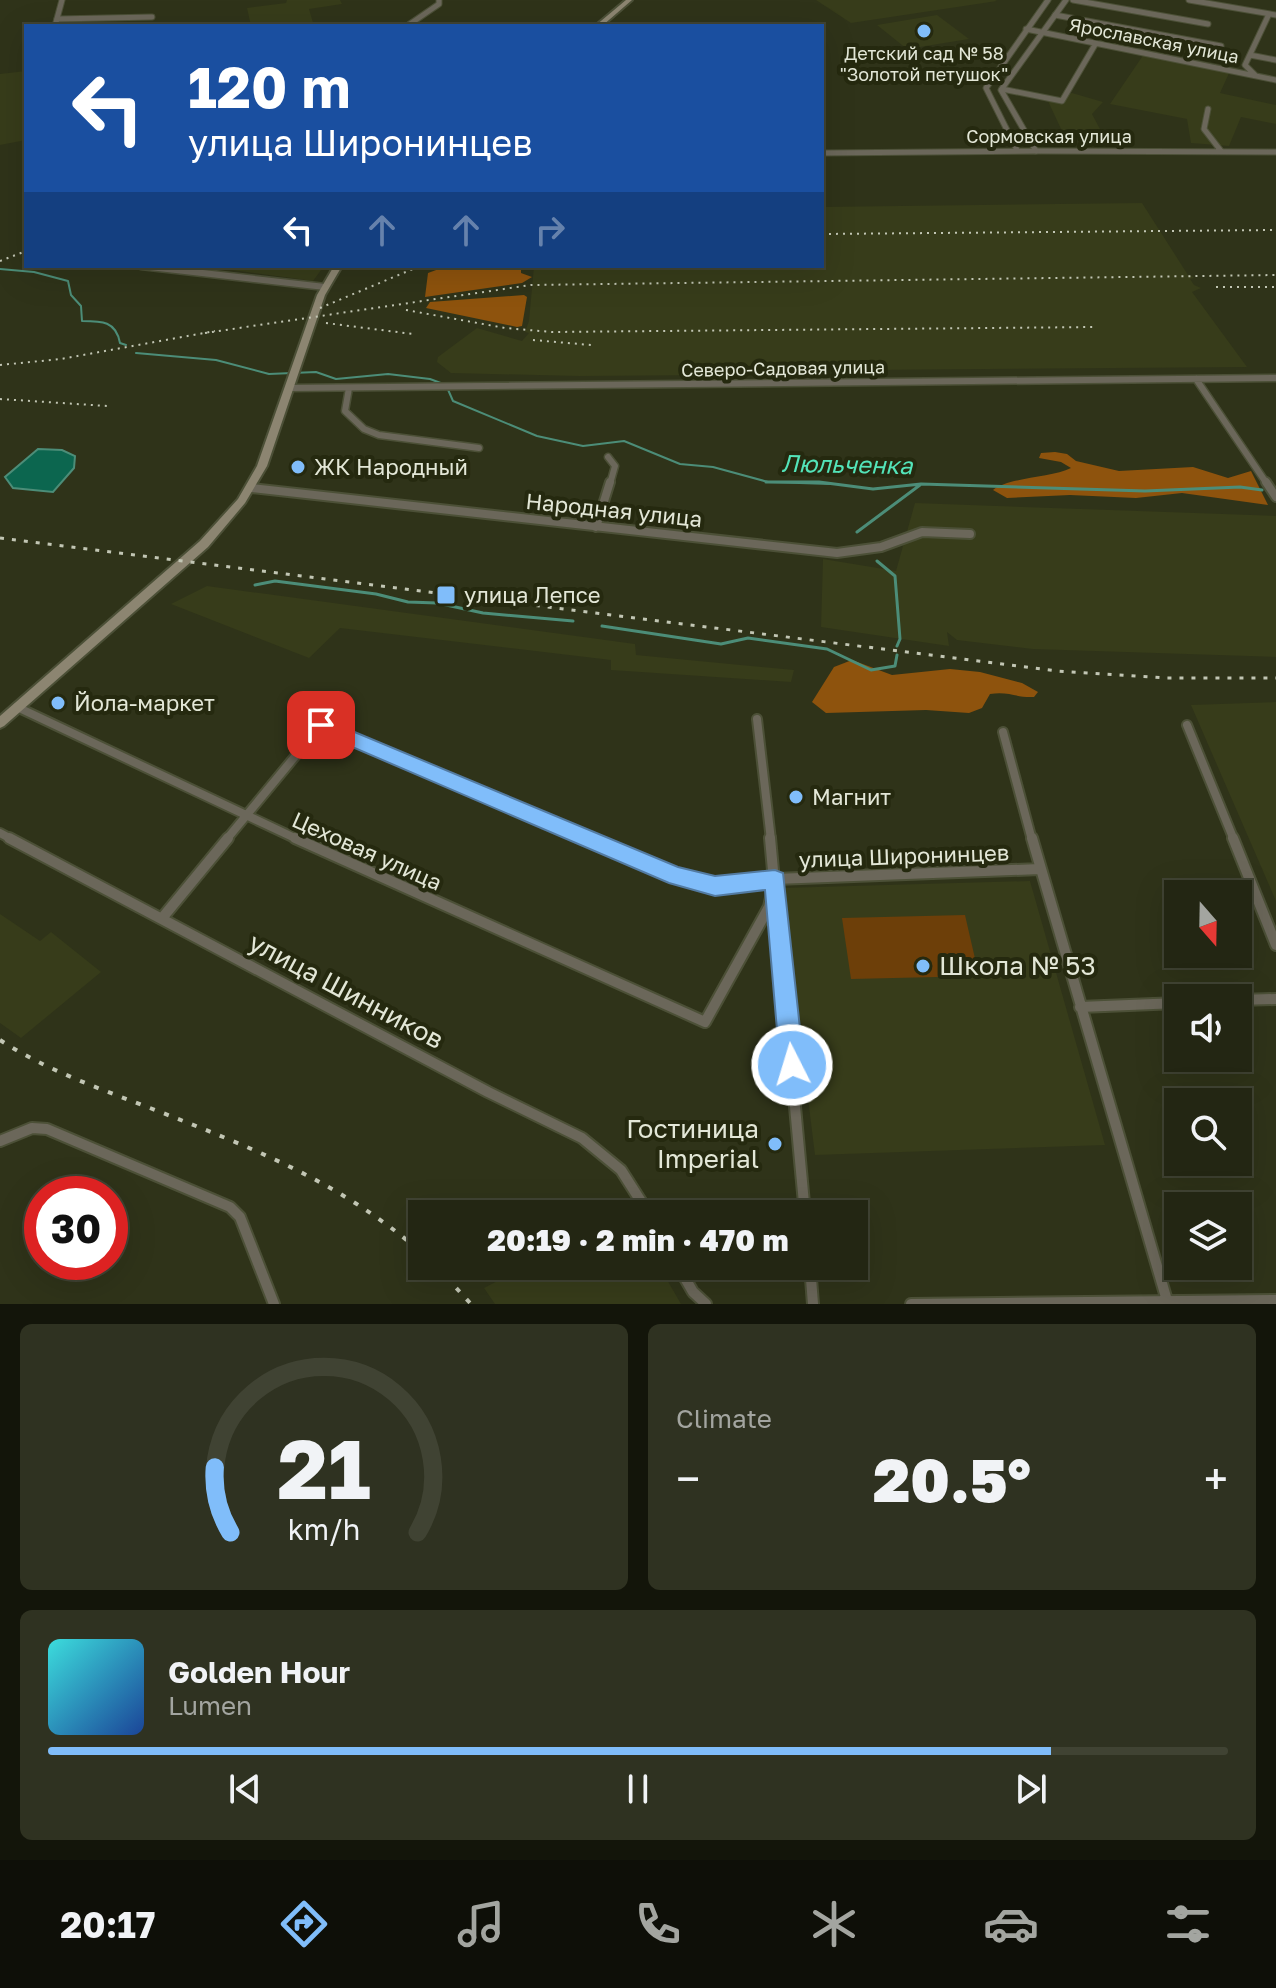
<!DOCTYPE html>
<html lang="en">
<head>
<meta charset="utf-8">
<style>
	body { margin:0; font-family:"Golos Text",sans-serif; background:#2f3221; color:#f1f3f6; height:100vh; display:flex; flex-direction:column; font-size:30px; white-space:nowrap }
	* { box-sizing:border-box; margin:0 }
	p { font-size:26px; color:#a3a5a0 }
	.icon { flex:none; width:44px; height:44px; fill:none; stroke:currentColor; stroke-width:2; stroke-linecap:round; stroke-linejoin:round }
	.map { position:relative; height:1304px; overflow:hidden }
	.details { display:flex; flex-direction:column; gap:20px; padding:20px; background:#13150a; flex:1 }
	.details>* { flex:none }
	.guide { position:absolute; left:24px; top:24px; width:800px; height:244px; border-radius:0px; box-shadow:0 8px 32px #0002,0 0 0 2px #404333; background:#1a4fa0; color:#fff; overflow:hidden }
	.needle { width:52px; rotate:160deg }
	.tools { position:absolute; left:1164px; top:880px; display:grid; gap:16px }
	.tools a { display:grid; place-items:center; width:88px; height:88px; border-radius:0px; background:#232613; box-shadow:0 8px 32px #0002,0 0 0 2px #404333; font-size:40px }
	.speed { position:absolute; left:24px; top:1176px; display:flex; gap:16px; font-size:40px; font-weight:700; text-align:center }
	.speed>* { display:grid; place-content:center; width:104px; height:104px; border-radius:50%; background:#232613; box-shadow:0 8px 32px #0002,0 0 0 2px #404333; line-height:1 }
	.speed .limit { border:12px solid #d22; background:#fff; color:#111 }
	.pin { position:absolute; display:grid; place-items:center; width:68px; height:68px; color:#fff; margin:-34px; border-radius:16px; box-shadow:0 4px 12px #0006 }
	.me { position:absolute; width:88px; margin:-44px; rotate:355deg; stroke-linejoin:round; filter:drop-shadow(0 0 6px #0008) }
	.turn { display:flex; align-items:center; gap:28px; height:168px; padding:0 32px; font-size:36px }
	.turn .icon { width:104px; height:104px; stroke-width:2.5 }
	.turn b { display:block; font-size:56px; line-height:68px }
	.lanes { display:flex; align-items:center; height:76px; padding:0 32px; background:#0003; justify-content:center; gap:40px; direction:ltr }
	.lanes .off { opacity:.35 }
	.big { font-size:60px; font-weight:800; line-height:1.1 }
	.details .widget { flex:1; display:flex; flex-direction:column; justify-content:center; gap:12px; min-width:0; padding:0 28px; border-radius:12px; background:#2f3221 }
	.details .dial { align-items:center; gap:0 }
	.dial svg { height:208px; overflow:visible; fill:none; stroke:#404333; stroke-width:7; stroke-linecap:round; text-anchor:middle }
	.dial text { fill:#f1f3f6; stroke:none }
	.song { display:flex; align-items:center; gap:24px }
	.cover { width:96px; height:96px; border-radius:12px; background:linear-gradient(135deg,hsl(180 70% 55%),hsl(220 70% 35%)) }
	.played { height:8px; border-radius:4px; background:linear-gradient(90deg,#80bdfa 85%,#404333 85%) }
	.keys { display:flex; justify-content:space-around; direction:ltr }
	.heat { display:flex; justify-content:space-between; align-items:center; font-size:44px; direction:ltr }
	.details .tiles { flex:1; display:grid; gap:20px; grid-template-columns:1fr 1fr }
	.widget:last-child { grid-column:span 2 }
	.trip { position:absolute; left:408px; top:1200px; width:460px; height:80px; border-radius:0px; background:#232613; box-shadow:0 8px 32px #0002,0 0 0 2px #404333; font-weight:800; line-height:80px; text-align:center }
	.tabs { display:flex; height:128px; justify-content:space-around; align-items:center; background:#0e0f08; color:#a3a5a0 }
	.tabs .icon { width:56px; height:56px }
	.tabs .on { color:#80bdfa }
	.tabs b { font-size:36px; color:#f1f3f6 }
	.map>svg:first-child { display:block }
	.built { fill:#373c1a }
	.green { fill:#6d3f09 }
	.forest { fill:#8e530d }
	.water { fill:#0c664f; stroke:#4c8d78; stroke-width:2 }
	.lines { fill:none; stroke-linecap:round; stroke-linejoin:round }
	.stream-far1 { stroke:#4c8d78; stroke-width:2 }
	.stream { stroke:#4c8d78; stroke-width:3 }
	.minor-far3-casing { stroke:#4c5037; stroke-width:7 }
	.minor-far2-casing { stroke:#4c5037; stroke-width:9 }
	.minor-far1-casing { stroke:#4c5037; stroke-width:12 }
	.minor-casing { stroke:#4c5037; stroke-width:14 }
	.tertiary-casing { stroke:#4c5037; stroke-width:7 }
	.secondary-casing { stroke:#4c5037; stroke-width:4 }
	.minor-far3 { stroke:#6b675a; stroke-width:5 }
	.minor-far2 { stroke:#6b675a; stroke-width:6 }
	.minor-far1 { stroke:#6b675a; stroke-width:8 }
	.minor { stroke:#6b675a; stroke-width:10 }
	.tertiary { stroke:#6b675a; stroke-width:5 }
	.secondary { fill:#8c8571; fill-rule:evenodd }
	.rail-far2 { stroke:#c2c6b4; stroke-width:2; stroke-dasharray:2 5; stroke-linecap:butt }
	.rail-far1 { stroke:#c2c6b4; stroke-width:3; stroke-dasharray:4 8; stroke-linecap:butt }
	.rail { stroke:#c2c6b4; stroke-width:4; stroke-dasharray:5 10; stroke-linecap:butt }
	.route { fill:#80bdfa; stroke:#537ba2; stroke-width:2 }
	.poi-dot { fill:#80bdfa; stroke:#25290f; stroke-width:3 }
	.labels { text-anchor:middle; stroke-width:8; stroke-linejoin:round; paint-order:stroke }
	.far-street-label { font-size:18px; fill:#e3e7d7; stroke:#25290f }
	.far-poi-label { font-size:18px; fill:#e3e7d7; stroke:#25290f }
	.poi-label { font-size:22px; fill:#e3e7d7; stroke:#25290f; text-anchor:start }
	.street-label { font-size:22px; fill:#e3e7d7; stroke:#25290f }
	.water-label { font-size:24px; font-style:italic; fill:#53e4b9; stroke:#25290f }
	.near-poi-label { font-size:26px; fill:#e3e7d7; stroke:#25290f; text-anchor:start }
	.near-street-label { font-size:26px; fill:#e3e7d7; stroke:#25290f }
</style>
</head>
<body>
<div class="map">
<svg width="1276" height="1304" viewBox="0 0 1276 1304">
	<rect width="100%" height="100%" fill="#2f3319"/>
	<path class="built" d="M287,0H340L342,4L309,9L314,26H251L247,8L286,3Z
		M816,0H995L997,1L851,23Z
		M937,15L969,39L907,49L877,25Z
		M1144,54L1230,71L1220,93L1276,105V124L1241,117L1229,146L1191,143L1187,119L1110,104Z
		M26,71V101L22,114L26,140L0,145V74Z
		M1072,93L1103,102L1092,114L1101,131H1062L1048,101Z
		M1142,203L1188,275L1192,276L1194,278L1190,279L1194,285L1201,288L1192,292L1247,367L717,371L712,375L579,376L451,373L437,362L438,357L477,328L522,341L529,333L525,332L529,321L534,266H822V207Z
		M203,266H324L313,281Z
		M915,503L1276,516V657L1033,649L957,640L947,632L949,646L821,627L823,559L896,571Z
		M207,586L635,644L636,655L794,670L791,682L611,670V660L340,628L309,658L171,604Z
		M1276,702V901L1191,705Z
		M1030,881L1105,1145L815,1155L782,888Z
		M0,914L40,941L51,932L101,972L21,1038L0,1023Z
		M526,1266H659L681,1304H495L484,1288Z"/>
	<path class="green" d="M965,915L979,976L851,979L842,918Z"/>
	<path class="forest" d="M447,266H521V273L532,277L522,283L425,297L428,273Z
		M524,295L527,297L522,326L517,327L426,308L430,302Z
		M1055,452L1067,454L1076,461L1119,471L1193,467L1228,478L1251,471L1268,505L1182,493L1136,498L1070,495L1007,498L993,490C1009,477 1051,478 1071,468L1061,462L1039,458L1041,453Z
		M852,660L892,675L950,669L980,672L1022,683L1038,692L1034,697C1017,698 1009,691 990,694L982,708L969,713L926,710L826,713L812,702L834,667Z"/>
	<path class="water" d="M38,449L62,450L75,456L74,468L53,492L13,488L5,477Z"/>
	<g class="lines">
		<path class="stream-far1" d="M0,269L34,272L68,281L71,295L81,306L82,321C102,321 116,321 120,343L126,345
			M136,353L216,360L269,374L316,372L336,379L388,374L430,379L446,385L453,401L537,436L583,446L624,441L680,464L713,467L768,482L831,484"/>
		<path class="stream" d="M766,482H819L873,489L921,484L1145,491L1240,487L1262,490
			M857,532L920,485
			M877,561L895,576L900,639L897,646
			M255,585L275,581L376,594L408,602L437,603L483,613L573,621
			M602,626L721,644L748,638L827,649L871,670L895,666L897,655"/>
		<defs>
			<path id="minor-far3" d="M1073,0L1208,24
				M1189,0L1276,15
				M1055,15L1221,46
				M57,19L152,17
				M407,26L439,4V0
				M1026,29L1276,80
				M1250,55L1276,60
				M1255,75L1245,65L1269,14
				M1002,89L1062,101L1096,43
				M1208,109L1204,129L1221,151
				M1036,151L1276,152"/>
			<path id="minor-far2" d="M141,266L325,287
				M1196,379L1267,484
				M290,388L1276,378
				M349,388L345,411L364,429L379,435L479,448
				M608,457L615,466L610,484"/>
			<path id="minor-far1" d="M1266,482L1276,497
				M251,488L837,553L881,547L922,532L970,534
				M596,527L610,482
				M17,707L299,840
				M757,719L771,840
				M1187,725L1234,840
				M1003,732L1032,840
				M0,833L13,840
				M226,840L321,725L591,840"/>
			<path id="minor" d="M9,838L488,1092L582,1138L621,1170L649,1214
				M295,838L705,1022L769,907L775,879
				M587,838L676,876L715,886L775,879L1040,869
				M770,838L805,1214
				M1032,838L1168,1304
				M1233,838L1276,945
				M163,917L228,838
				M1238,1000L1276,999
				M1080,1007L1178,1003
				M0,1141L32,1128L47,1129L230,1207L240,1217L274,1304
				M678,1266L693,1292L706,1304
				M810,1266L813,1304
				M911,1304L1276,1300"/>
			<path id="tertiary" d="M55,26L62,0
				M1017,150L986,88L1048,0
				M1036,151L1001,90L1066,0
				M822,153L1036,151"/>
			<path id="secondary" d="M626,0H632L602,26H595Z
				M334,266H342L325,295L267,466L245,503L208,547L4,726L0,728V716L200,541L238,499L257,466L317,295Z"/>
		</defs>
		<use href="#minor-far3" class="minor-far3-casing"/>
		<use href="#minor-far2" class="minor-far2-casing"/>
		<use href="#minor-far1" class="minor-far1-casing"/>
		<use href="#minor" class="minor-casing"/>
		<use href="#tertiary" class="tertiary-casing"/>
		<use href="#secondary" class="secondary-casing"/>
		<use href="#minor-far3" class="minor-far3"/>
		<use href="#minor-far2" class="minor-far2"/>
		<use href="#minor-far1" class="minor-far1"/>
		<use href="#minor" class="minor"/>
		<use href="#tertiary" class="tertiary"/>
		<use href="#secondary" class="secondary"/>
		<path class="rail-far2" d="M822,234L1276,230
			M0,261L26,251
			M1216,287H1276
			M320,308L420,266
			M406,310L505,328L552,332L1096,327
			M326,323L413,334
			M205,333L531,285L1276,275
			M533,340L591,345
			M0,365L61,359L215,331
			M0,399L107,406"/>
		<path class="rail-far1" d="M0,538L1057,671L1167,678H1276"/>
		<path class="rail" d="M0,1040C46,1070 98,1088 150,1108C250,1147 340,1181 422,1253
			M436,1266L471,1304"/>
	</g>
	<path class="route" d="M321,718L678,867L715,876L775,870L783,873L804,1065L800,1073L792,1077L784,1073L780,1065L765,890L715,896L669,883L315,731L312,725L315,720Z"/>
	<g class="poi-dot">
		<circle cx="924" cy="31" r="8"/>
		<circle cx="298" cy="467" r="8"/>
		<rect x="436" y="585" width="20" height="20" rx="4"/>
		<circle cx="58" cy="703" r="8"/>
		<circle cx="796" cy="797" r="8"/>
		<circle cx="923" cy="966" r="8"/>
		<circle cx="775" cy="1144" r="8"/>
	</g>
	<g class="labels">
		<g class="far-street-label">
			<text transform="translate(1154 41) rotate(11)" y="6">Ярославская улица</text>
			<text x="1049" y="143">Сормовская улица</text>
			<text transform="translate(783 369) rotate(-1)" y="6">Северо-Садовая улица</text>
		</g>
		<g class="far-poi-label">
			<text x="924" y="60">Детский сад № 58<tspan x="924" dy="21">"Золотой петушок"</tspan></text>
		</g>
		<g class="poi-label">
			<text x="314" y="475">ЖК Народный</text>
			<text x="464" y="603">улица Лепсе</text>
			<text x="74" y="711">Йола-маркет</text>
			<text x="812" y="805">Магнит</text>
		</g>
		<g class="street-label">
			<text transform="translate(614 510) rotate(6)" y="8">Народная улица</text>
			<text transform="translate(367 851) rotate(24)" y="8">Цеховая улица</text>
			<text transform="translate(904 856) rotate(-2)" y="8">улица Широнинцев</text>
		</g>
		<g class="water-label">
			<text transform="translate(847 465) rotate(1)" y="8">Люльченка</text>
		</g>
		<g class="near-poi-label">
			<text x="939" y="975">Школа № 53</text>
			<text x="759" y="1138" text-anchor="end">Гостиница<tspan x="759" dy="30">Imperial</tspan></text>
		</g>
		<g class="near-street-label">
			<text transform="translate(346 991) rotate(28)" y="9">улица Шинников</text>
		</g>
	</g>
</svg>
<div class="tools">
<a><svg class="needle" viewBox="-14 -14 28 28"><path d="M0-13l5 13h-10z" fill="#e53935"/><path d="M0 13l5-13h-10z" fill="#a3a5a0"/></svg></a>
<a><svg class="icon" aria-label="sound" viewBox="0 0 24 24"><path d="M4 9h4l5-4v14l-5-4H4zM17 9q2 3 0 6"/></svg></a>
<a><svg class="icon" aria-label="search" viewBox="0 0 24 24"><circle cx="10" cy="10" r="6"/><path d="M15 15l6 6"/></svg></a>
<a><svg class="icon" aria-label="layers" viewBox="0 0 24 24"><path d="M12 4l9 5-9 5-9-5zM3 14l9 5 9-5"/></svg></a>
</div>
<div class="speed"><div class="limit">30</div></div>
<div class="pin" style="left:321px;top:725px;background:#d93025"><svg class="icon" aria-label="arrive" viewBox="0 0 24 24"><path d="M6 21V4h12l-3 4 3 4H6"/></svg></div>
<svg class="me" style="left:792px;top:1065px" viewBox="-20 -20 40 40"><circle r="17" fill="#80bdfa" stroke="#fff" stroke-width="3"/><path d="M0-11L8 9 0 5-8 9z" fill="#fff"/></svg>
<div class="trip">20:19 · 2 min · 470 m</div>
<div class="guide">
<div class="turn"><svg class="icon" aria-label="left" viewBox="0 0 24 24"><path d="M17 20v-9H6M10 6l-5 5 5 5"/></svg><div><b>120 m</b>улица Широнинцев</div></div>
<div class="lanes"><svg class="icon" aria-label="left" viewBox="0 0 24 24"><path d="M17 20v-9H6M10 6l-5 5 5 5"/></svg><svg class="icon off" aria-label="ahead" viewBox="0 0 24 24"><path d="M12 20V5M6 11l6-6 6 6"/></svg><svg class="icon off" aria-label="ahead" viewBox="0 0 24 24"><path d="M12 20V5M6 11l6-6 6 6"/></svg><svg class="icon off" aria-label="right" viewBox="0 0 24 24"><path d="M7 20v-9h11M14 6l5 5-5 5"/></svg></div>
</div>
</div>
<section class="details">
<div class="tiles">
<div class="widget dial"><svg viewBox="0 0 100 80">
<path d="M14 69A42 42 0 1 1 86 69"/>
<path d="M14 69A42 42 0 0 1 8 44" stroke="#80bdfa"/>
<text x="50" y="56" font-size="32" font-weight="700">21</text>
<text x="50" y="72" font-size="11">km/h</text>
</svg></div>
<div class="widget"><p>Climate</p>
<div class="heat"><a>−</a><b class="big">20.5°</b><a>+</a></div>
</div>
<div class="widget">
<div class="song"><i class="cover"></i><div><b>Golden Hour</b><p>Lumen</p></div></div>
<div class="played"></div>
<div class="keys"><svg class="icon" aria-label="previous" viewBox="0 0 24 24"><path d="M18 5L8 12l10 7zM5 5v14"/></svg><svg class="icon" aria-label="pause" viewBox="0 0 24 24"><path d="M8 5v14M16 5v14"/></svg><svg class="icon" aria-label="next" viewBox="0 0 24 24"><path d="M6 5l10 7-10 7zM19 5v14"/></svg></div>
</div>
</div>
</section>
<nav class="tabs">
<b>20:17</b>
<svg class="icon on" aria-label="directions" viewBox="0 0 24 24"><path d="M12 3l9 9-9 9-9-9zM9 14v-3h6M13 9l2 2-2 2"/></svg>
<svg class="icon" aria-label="music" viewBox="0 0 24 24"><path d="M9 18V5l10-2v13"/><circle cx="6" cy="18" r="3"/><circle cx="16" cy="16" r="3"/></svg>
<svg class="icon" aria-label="phone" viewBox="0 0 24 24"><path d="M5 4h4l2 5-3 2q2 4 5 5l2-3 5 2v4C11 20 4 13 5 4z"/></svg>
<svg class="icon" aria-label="climate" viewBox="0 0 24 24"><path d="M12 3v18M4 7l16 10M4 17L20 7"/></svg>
<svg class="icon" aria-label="car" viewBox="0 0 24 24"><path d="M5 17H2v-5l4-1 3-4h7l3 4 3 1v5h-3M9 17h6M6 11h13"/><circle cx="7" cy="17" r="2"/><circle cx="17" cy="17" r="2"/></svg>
<svg class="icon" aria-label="filters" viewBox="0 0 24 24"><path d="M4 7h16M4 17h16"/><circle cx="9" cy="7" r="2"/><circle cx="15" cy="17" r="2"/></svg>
</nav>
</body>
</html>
